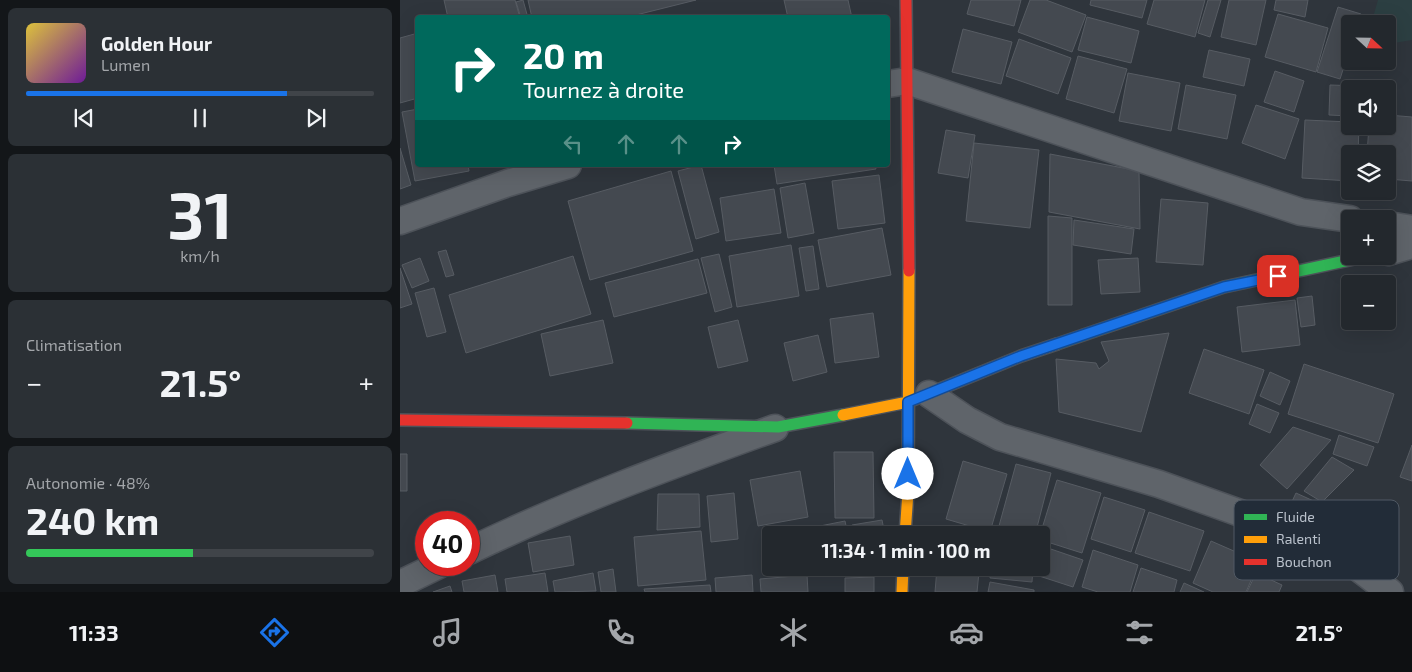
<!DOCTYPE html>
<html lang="fr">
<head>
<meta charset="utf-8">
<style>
	body { margin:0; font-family:"Exo 2",sans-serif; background:#2b3035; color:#f1f3f6; height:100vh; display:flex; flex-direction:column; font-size:19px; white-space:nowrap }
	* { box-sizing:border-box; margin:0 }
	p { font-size:16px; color:#a3a6aa }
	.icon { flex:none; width:28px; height:28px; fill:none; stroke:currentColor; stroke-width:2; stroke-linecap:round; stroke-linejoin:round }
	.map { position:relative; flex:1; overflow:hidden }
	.sheet { display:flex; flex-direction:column; gap:8px; padding:8px; background:#131619; width:400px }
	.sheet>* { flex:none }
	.banner { position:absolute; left:15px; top:15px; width:475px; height:152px; border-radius:5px; box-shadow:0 5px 20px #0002,0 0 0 1px #404449; background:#00695c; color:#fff; overflow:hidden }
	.needle { width:32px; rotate:112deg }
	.buttons { position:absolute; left:941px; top:15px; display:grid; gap:10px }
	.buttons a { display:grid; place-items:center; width:55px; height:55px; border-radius:5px; background:#23282d; box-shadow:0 5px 20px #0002,0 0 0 1px #404449; font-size:25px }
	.speed { position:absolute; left:15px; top:511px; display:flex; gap:10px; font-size:25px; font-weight:700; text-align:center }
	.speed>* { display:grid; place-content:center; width:65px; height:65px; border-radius:50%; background:#23282d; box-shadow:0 5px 20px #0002,0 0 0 1px #404449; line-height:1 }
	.speed .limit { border:8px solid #d22; background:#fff; color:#111 }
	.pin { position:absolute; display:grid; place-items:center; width:42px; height:42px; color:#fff; margin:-21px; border-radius:10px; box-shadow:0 2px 8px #0006 }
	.me { position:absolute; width:55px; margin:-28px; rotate:0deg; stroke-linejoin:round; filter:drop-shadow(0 0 4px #0008) }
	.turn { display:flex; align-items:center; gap:18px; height:105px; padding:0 25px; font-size:22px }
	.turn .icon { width:65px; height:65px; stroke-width:2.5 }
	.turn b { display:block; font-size:35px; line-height:42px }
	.lanes { display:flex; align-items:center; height:48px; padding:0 25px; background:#0003; justify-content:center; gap:25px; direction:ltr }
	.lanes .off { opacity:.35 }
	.big { font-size:38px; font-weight:700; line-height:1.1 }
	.sheet .widget { flex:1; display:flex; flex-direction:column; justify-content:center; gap:8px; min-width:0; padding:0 18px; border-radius:8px; background:#2b3035 }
	.sheet .dial { align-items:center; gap:0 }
	.dial b { font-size:65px; line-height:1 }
	.song { display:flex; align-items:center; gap:15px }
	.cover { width:60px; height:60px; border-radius:8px; background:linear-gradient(135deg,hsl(50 70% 55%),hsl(280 70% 35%)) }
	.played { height:5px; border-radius:2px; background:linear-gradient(90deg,#1a73e8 75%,#404449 75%) }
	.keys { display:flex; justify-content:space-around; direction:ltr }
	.heat { display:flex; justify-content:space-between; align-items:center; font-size:28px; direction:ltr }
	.charge { height:8px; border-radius:4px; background:linear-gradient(90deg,#34c759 48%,#404449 0) }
	.trip { position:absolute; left:362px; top:526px; width:288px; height:50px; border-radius:5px; background:#23282d; box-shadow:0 5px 20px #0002,0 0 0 1px #404449; font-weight:700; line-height:50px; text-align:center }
	.tabs { display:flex; height:80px; justify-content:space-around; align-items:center; background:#0e1012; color:#a3a6aa }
	.tabs .icon { width:35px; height:35px }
	.tabs .current { color:#1a73e8 }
	.tabs b { font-size:22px; color:#f1f3f6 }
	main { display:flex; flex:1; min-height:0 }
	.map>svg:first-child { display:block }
	.green { fill:#2c3f42 }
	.building { fill:#444950; stroke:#575c63 }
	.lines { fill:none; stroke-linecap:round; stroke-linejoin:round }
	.street-casing { stroke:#4d5259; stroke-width:29 }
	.fast-casing { stroke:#4d5259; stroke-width:14 }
	.slow-casing { stroke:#4d5259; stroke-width:14 }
	.jam-casing { stroke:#4d5259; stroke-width:14 }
	.street { stroke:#5f646a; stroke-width:26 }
	.fast { stroke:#30b455; stroke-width:11 }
	.slow { stroke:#ff9f0a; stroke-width:11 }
	.jam { stroke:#e5322d; stroke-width:11 }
	.route-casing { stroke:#114b97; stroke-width:12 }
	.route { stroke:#1a73e8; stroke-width:9 }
	.key { fill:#222c38; stroke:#505964; stroke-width:1 }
	.key-label { font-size:14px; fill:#bac2cc }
</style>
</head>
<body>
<main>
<section class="sheet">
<div class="widget">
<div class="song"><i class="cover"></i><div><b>Golden Hour</b><p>Lumen</p></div></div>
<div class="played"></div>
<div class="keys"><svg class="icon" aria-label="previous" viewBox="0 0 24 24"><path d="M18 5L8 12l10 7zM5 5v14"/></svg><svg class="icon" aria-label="pause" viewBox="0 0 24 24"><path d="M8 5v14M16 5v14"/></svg><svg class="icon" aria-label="next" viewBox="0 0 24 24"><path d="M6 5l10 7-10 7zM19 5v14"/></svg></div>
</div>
<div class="widget dial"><b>31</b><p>km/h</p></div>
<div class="widget"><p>Climatisation</p>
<div class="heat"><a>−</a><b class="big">21.5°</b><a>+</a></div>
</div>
<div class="widget"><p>Autonomie · 48%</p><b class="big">240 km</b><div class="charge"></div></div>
</section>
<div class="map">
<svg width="1012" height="592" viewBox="0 0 1012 592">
	<rect width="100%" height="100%" fill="#2f353c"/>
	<path class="green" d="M978,0H1012V40L988,44V24H971Z"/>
	<path class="building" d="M44,0H115L120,18H48Z
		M123,0L128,18H121L116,2Z
		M128,0H296L224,18H132Z
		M384,0H448L452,18H388Z
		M571,0H621L614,26L567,14Z
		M630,0H646L686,15L672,52L618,32Z
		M691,0H747L742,18L690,5Z
		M754,0H805L795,37L747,24Z
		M808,0H821L810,37L798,33Z
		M829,0H866L856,45L821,37Z
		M876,0H908L905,17L874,10Z
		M938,7L961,14L958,24H950V48L940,79L917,72Z
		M878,14L928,28L916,72L865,57Z
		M687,17L739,31L731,63L678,50Z
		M563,29L612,42L601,84L552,72Z
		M18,33V98L0,103V38Z
		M619,39L671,58L658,94L606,76Z
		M809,50L850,59L844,86L803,77Z
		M678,56L727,69L714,113L666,99Z
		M875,71L904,81L894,112L864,102Z
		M728,73L780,83L771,131L719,121Z
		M986,82L987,89H966L965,85Z
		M786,85L836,95L827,139L778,129Z
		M930,85L962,86V89H950V116L929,115Z
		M856,105L899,119L885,159L842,143Z
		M18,109V165H68L69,171L15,181L2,112Z
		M988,115L1012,117V181L988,179V154H967L969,126H988Z
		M905,120L950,122V126H959L958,154H950V181L902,178Z
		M546,130L575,135L568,178L538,173Z
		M574,143L639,150L630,228L566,221Z
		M0,148L11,185L0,189Z
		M650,154L739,171L740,229L649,212Z
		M301,165L319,232L296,239L278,171Z
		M374,165H475L476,169L377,184Z
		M271,171L293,251L190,280L168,201Z
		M479,175L485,223L438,229L432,181Z
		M405,183L414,233L388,238L380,188Z
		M374,189L381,233L326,241L320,198Z
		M761,199L808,203L803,265L756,262Z
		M648,216L672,218V305H648Z
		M674,220L734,229L731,254L673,245Z
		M482,228L491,275L427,287L418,240Z
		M391,245L399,296L337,307L329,256Z
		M413,246L419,289L406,291L399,248Z
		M46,250L54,275L46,277L38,252Z
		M319,254L332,307L315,312L301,258Z
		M173,256L191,314L66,353L49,295Z
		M20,258L29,281L12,288L2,265Z
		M738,258L740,292L701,294L698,260Z
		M298,259L307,293L214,317L205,283Z
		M0,268L12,304L0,308Z
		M34,288L46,332L27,337L15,293Z
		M912,296L915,325L901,327L897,298Z
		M895,300L900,345L842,352L837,307Z
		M473,313L479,357L435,363L430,319Z
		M203,320L213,363L150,376L141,334Z
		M338,320L348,361L318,368L308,327Z
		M769,333L741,432L659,412L656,359L696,363L699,369L709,361L701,342Z
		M418,335L427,372L393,381L384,343Z
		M804,349L864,370L849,414L789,393Z
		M904,364L994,394L978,443L888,414Z
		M870,372L890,381L880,405L860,396Z
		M857,404L879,413L870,433L849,424Z
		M893,427L931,440L887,489L860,465Z
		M939,435L974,447L967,466L933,454Z
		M1012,445V481L1000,477Z
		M434,452H473L474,518H435Z
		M0,454H7V491H0Z
		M932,457L954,470L922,502L904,491Z
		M563,461L607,474L590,532L546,519Z
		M616,464L651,473L635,535L599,526Z
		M400,471L408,517L358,526L350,480Z
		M657,480L701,493L682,553L641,540L640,535Z
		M334,493L338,539L311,542L307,496Z
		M896,493L918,503L910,520L888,510Z
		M258,494H299L300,527L257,530Z
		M704,497L745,510L731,552L691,539Z
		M749,512L804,531L790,571L735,553Z
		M482,520L485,535H453L452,525Z
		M445,521L448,535H395V531Z
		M530,530L545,531V535H529Z
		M301,531L306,580L238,586L234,537Z
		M170,536L174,565L133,572L128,543Z
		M811,541L859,562L846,592H813L793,583Z
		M642,546L683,560L673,587L633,574L635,568H641Z
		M693,550L738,565L730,592H698L682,587Z
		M376,568H395L396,571L376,573Z
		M454,568H476V571H454Z
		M537,568L579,572L577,592H535Z
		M591,568H633L632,582L590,578Z
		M741,568L777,580L774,592H733Z
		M213,569L216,592H201L198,572Z
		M145,573L148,592H107L105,579Z
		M193,573L196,591L155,592L153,581Z
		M856,573L882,585L879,592H847Z
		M95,575L98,592H64L62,581Z
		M352,575L353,592H316L315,578Z
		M407,575L408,592H361L360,579Z
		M474,577V592H445V578Z
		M590,582L634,590V592H588Z
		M784,583L804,592H780Z
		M310,585L311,592H245L244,589Z
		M50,586L52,592H33Z"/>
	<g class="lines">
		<defs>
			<path id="street" d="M488,84L507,81L901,212L950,219
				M0,221L108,183L168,165
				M988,225L1012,229
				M988,252L1012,245
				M529,394L567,420L600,437L759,484L882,528L953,564L990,592
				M69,551C168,503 272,465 375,428
				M0,584L39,565"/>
			<path id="fast" d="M657,344L824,287L968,256
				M227,423L378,427L443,415"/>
			<path id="slow" d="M443,415L508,402L621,356L657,344
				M505,535L508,492L509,271
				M502,592L503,568"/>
			<path id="jam" d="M506,0L509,271
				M0,420L227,423"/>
		</defs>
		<use href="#street" class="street-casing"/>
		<use href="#fast" class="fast-casing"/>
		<use href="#slow" class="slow-casing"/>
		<use href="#jam" class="jam-casing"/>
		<use href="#street" class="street"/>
		<use href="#fast" class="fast"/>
		<use href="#slow" class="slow"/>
		<use href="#jam" class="jam"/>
	</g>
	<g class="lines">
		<defs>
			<path id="route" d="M508,474V402L621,356L824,287L878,276"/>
		</defs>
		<use href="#route" class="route-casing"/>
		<use href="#route" class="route"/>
	</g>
	<rect x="834" y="500" width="165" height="80" rx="8" class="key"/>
	<rect x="844" y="514" width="23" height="6" fill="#30b455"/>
	<rect x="844" y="536" width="23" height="7" fill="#ff9f0a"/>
	<rect x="844" y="559" width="23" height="6" fill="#e5322d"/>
	<g class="key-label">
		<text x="876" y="522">Fluide</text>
		<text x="876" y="544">Ralenti</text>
		<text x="876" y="567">Bouchon</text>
	</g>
</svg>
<div class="buttons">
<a><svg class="needle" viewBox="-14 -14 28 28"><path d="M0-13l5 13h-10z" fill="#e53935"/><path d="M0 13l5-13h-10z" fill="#a3a6aa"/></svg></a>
<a><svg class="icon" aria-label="sound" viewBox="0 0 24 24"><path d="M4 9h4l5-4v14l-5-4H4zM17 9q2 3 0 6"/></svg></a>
<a><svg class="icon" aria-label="layers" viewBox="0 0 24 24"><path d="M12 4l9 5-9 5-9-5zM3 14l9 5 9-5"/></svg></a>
<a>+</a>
<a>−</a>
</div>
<div class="speed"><div class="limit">40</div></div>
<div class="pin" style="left:878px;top:276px;background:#d93025"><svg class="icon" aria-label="arrive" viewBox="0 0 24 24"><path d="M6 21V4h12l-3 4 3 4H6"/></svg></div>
<svg class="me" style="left:508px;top:474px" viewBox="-20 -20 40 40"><circle r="19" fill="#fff"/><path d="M0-13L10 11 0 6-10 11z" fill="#1a73e8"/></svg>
<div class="trip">11:34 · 1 min · 100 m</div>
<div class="banner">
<div class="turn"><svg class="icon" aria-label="right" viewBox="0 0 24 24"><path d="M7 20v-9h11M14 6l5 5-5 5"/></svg><div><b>20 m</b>Tournez à droite</div></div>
<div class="lanes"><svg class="icon off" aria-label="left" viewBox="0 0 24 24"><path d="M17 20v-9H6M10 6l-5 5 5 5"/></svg><svg class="icon off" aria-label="ahead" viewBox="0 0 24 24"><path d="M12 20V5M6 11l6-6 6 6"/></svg><svg class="icon off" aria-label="ahead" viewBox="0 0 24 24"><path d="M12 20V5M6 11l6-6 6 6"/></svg><svg class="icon" aria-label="right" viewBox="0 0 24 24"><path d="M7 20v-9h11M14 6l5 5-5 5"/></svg></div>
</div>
</div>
</main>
<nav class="tabs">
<b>11:33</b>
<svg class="icon current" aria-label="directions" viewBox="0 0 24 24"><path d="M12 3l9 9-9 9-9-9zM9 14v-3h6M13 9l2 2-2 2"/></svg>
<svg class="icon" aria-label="music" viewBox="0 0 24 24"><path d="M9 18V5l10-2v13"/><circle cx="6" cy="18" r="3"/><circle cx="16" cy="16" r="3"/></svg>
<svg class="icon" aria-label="phone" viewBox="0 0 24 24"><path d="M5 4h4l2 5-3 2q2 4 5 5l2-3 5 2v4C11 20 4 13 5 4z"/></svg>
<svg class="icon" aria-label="climate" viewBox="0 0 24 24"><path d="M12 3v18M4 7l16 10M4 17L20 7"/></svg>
<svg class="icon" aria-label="car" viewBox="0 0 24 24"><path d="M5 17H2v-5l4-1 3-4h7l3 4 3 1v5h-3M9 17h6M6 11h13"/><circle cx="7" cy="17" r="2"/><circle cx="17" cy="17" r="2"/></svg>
<svg class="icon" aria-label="filters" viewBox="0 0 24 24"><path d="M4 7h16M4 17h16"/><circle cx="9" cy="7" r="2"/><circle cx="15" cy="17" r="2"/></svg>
<b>21.5°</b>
</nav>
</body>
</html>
